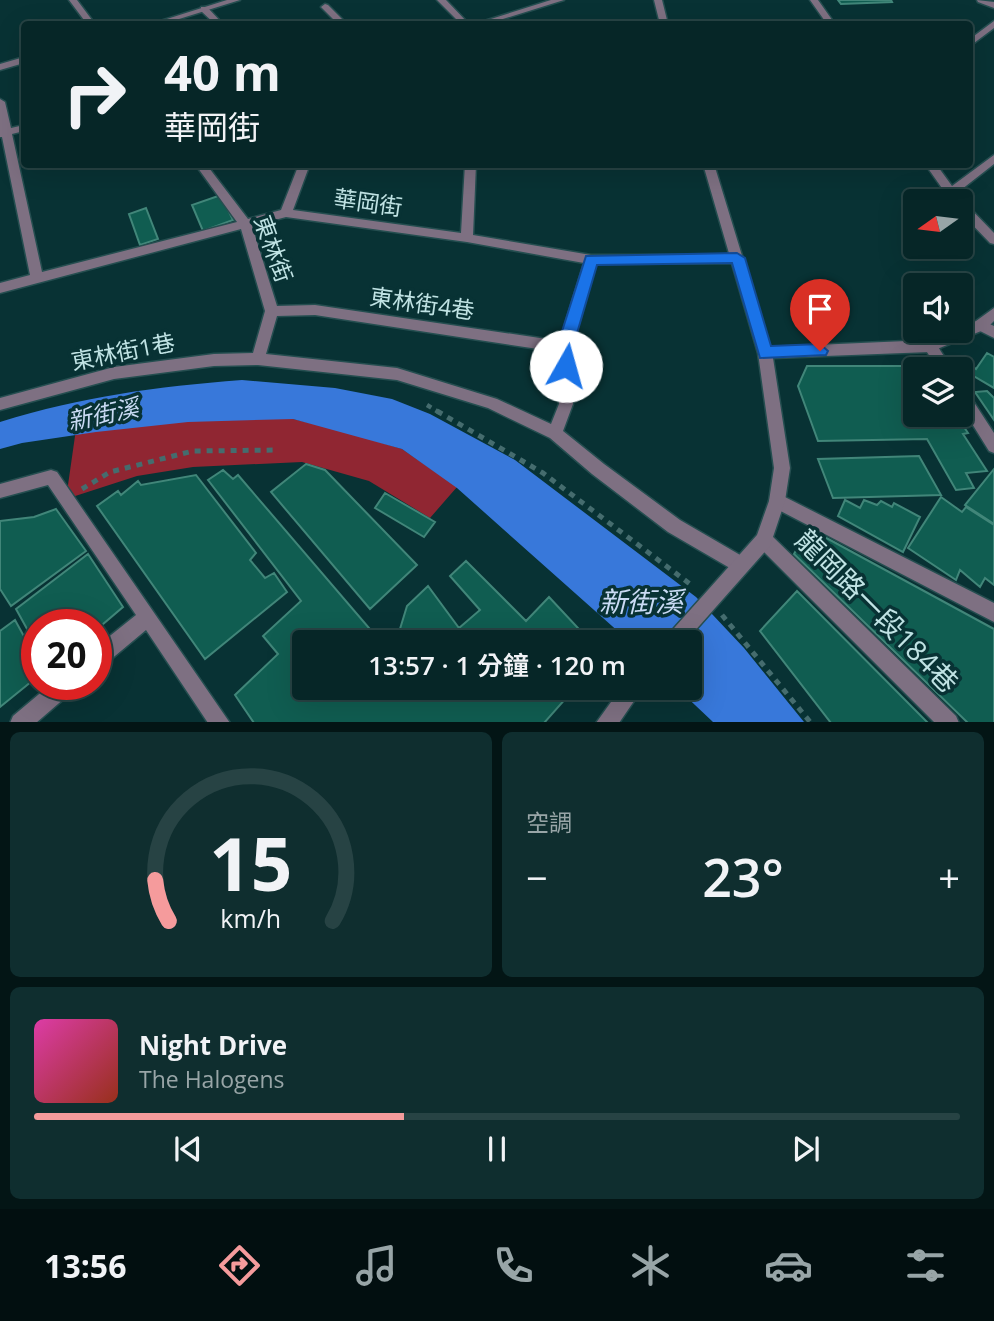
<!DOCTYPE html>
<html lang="zh-TW">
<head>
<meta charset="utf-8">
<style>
	body { margin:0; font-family:"Open Sans","Noto Sans TC",sans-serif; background:#0f2e2f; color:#f1f3f6; height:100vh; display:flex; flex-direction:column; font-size:26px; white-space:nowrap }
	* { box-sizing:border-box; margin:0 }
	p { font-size:23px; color:#98a5a7 }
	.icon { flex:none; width:38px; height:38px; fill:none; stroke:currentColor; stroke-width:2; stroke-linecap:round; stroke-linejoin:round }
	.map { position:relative; height:722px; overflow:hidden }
	.side { display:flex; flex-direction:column; gap:10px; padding:10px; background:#031515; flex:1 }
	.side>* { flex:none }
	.banner { position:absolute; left:21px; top:21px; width:952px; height:147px; border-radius:7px; box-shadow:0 7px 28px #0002,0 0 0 2px #274344; background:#062627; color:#f1f3f6; overflow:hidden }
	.needle { width:46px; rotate:256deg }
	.fabs { position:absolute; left:903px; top:189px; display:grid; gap:14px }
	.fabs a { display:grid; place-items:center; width:70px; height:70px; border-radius:7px; background:#062627; box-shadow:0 7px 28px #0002,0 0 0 2px #274344; font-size:35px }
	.speed { position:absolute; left:21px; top:609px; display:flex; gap:14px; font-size:35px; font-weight:700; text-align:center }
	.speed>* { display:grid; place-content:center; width:91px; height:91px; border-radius:50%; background:#062627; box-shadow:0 7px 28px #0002,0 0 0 2px #274344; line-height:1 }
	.speed .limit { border:10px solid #d22; background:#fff; color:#111 }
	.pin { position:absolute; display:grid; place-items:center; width:60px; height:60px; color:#fff; margin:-72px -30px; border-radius:50% 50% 50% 0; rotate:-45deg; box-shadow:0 0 7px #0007 }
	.pin .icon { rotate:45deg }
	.me { position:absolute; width:77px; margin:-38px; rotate:7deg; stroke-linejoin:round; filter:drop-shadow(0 0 5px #0008) }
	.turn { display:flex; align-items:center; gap:24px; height:147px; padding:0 28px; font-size:32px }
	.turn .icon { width:91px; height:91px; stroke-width:2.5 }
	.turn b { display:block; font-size:49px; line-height:60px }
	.big { font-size:52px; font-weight:600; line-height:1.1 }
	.side .card { flex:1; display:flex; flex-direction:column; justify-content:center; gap:10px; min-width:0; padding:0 24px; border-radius:10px; background:#0f2e2f }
	.side .dial { align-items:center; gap:0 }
	.dial svg { height:182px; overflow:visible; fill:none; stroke:#274344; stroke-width:7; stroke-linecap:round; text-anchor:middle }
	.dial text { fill:#f1f3f6; stroke:none }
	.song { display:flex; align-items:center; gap:21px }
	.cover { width:84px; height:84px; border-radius:10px; background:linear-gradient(135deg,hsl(320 70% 55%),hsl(10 70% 35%)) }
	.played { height:7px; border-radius:4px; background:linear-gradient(90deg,#f59b9c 40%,#274344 40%) }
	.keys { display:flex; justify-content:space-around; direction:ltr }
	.heat { display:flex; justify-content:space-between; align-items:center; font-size:38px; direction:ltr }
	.side .tiles { flex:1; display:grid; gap:10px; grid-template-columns:1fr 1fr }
	.card:last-child { grid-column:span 2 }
	.trip { position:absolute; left:292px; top:630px; width:410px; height:70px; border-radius:7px; background:#062627; box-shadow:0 7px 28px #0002,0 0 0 2px #274344; font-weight:600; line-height:70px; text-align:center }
	.tab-bar { display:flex; height:112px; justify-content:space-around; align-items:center; background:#020f10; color:#98a5a7 }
	.tab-bar .icon { width:49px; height:49px }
	.tab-bar .on { color:#f59b9c }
	.tab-bar b { font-size:32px; color:#f1f3f6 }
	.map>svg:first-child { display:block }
	.green { fill:#902632 }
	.water { fill:#3878da }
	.building { fill:#105d51; stroke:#418679; stroke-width:2 }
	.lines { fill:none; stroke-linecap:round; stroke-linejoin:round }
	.service-casing { stroke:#254e50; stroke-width:3 }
	.minor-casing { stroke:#254e50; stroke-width:3 }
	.path-far1 { stroke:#456c6e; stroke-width:4.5; stroke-dasharray:5 5; stroke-linecap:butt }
	.path { stroke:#456c6e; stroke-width:5; stroke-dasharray:6 6; stroke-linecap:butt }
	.service { fill:#7e7082; fill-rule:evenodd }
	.minor { fill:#7e7082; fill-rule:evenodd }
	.route { fill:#1a73e8; stroke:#114b97; stroke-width:2 }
	.labels { text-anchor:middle; stroke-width:7; stroke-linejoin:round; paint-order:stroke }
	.street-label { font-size:23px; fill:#c0e3e4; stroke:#083234 }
	.water-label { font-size:24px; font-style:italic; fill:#cadbf4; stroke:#083234 }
	.near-water-label { font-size:28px; font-style:italic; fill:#cadbf4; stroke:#083234 }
	.near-street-label { font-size:28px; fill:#c0e3e4; stroke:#083234 }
</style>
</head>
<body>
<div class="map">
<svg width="994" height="723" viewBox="0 0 994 723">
	<rect width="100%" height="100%" fill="#083234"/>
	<path class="green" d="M160,406L293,419L339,430L402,449L457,487L430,518L369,481L302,462L193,467L137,476L66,499L77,422Z"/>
	<path class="water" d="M242,380L335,388L392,399L430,414L515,460L696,597L744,648L804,722H713L677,688H690V642H630L457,488L402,449L293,419L188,422L96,432L22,443L0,449V422C84,396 155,387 242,380Z"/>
	<path class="building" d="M838,0H891L892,2L841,4Z
		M221,195L233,220L203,231L192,205Z
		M146,208L158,239L140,245L129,214Z
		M987,353L994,357V388L965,371L969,364L976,369Z
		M807,366H935L937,369H915V415H961V412L967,424H962L968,433L963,434L987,471L966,473L974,488L956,490L927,439L818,441L798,386Z
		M987,391L994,398V420L975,392Z
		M919,456L941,495L833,498L818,459Z
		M306,464L325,470L417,565L370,609L271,492Z
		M994,469V524L965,505Z
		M223,470L233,479L238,475L381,642H304V688H575L544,723H254L235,695L278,654L263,636L301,601L208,480Z
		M196,475L256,553L250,560L265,578L274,573L287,592L205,659L97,506L118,491L121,495L138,481L141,485Z
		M385,493L435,522L424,537L375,508Z
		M941,497L962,512L966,507L994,525V585L985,578L980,587L960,570L956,580L908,548Z
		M845,500L860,508L864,500L877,505L881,501L892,507L894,503L920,517L903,552L838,516Z
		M56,509L86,551L11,606L0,589V521L34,517Z
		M808,528L994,629V723H968L794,554Z
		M88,554L123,607L96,630V625H37V647L16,609Z
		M466,561L526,621L549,597L591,642H396L407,606L428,586L459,628L480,610L450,576Z
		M797,591L928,723H831L760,631Z
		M15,620L37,660V677L0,707V631Z"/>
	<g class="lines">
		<defs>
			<path id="service" d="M69,0H77L95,24H87Z
				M437,0H446L469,24H461Z
				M551,0H564L487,24H475Z
				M810,0H818L835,24H827Z
				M977,0L994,2V8L978,2Z
				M325,4L328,5L347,24H338L321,7Z
				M201,7H207L223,24H215L201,11Z
				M994,21V28L970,46V39Z
				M0,99L5,102L11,128L24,125V131L12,134L42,272L237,222L195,164H206L248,219L281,210L299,164H310L293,210L461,233L465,164H476L473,235L591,255H741L743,258L741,261L737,263L596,264L572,347L573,404L563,431L604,464L680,520L747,559L750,565L747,571L741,574L735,571L668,532L592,474L550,438L488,408L397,380L258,365L214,366L114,379L0,410V398L114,367L214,354L253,353L265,311L241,229L0,293V283L30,275L2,137H0ZM286,217L467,242L584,263L560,341L315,305L277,306L252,226ZM315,315L558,352L559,404L551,424L497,399L397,368L266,354L277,316Z
				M994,155V164L957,193L962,200L961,202L951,201L925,164H936L952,186Z
				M961,202L965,203L994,233V244L990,243L961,213Z
				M981,320L994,326V338L976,329L974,325Z
				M930,340L935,342L952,369H938L923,346L925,342Z
				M961,388L966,390L994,433V453L989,451L961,406Z
				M51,470L57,472L230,723H208L146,630L103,666L96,668V647L136,615L48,485L0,498V484Z
				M777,493L994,603V622L771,506L769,501L771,496Z
				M764,532L770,534L956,716L959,723H935L758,546L756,540L758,534Z
				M51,684H75L73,691L36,723H10L13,716Z"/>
			<path id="minor" d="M227,0H240L163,24H151Z
				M654,0H662L668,24H660Z
				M24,57V63L0,70V64Z
				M703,164H714L770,347L929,340L953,331H961V328L976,321L994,308V321L986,329L930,352L773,358L790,468L785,501L770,546L685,642H664L667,636L757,535L769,501L774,468L758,353Z
				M621,688H643L619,723H596Z"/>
		</defs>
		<use href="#service" class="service-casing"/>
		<use href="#minor" class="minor-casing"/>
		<path class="path-far1" d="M427,405L440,413"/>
		<path class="path" d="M437,411L543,473L694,587
			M82,489L110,472L193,451L278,450
			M722,615L811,723"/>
		<use href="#service" class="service"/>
		<use href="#minor" class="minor"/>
	</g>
	<path class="route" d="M737,253L745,258L771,346L820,344L828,351L826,355L760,358L732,263L597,265L573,347L571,371H560L557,347L586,256Z"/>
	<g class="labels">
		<g class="street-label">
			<text transform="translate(368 203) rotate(8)" y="8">華岡街</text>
			<text transform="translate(273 249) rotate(70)" y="8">東林街</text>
			<text transform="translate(422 304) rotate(8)" y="8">東林街4巷</text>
			<text transform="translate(123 352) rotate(-11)" y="8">東林街1巷</text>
		</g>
		<g class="water-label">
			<text transform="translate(103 415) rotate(-12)" y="8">新街溪</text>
		</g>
		<g class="near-water-label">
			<text x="641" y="612">新街溪</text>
		</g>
		<g class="near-street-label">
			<text transform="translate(877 611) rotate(45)" y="10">龍岡路一段184巷</text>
		</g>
	</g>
</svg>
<div class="fabs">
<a><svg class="needle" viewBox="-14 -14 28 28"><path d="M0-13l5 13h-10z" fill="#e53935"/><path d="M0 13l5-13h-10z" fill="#98a5a7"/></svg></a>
<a><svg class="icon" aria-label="sound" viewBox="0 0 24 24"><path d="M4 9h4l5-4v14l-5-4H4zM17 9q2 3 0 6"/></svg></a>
<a><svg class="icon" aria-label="layers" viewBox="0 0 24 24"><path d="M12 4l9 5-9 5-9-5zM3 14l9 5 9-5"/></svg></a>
</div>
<div class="speed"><div class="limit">20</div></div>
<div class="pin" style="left:820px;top:351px;background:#d93025"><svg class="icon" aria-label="arrive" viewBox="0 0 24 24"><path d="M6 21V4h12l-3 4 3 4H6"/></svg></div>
<svg class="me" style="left:566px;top:366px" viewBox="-20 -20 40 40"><circle r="19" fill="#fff"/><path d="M0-13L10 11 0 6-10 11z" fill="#1a73e8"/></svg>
<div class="trip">13:57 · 1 分鐘 · 120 m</div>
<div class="banner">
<div class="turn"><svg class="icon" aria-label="right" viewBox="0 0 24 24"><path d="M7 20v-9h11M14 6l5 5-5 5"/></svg><div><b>40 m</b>華岡街</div></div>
</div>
</div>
<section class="side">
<div class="tiles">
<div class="card dial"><svg viewBox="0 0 100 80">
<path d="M14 69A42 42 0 1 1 86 69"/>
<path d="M14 69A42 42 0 0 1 8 51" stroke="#f59b9c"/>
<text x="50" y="56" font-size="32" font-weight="700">15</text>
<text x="50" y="72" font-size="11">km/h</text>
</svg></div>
<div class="card"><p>空調</p>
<div class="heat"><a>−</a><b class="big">23°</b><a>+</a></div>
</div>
<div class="card">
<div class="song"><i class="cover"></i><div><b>Night Drive</b><p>The Halogens</p></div></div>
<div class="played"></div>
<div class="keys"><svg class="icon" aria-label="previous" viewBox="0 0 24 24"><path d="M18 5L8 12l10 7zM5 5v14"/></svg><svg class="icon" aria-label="pause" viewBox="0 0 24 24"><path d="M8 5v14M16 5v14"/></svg><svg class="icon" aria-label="next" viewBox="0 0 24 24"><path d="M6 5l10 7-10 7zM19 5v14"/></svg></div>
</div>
</div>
</section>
<nav class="tab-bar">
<b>13:56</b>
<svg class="icon on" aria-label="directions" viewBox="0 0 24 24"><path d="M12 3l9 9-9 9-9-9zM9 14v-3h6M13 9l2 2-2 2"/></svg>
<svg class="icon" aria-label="music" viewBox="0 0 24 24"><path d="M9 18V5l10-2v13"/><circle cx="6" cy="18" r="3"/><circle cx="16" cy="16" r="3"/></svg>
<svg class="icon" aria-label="phone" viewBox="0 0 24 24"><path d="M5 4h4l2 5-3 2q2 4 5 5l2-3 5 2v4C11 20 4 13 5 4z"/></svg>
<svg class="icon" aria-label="climate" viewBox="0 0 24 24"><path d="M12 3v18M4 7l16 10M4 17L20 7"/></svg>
<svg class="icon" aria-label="car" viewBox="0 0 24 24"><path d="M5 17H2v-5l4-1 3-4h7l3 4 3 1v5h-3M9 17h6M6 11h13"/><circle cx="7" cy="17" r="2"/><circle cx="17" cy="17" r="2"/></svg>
<svg class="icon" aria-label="filters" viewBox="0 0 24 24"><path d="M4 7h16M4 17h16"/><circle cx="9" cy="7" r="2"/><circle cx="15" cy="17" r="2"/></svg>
</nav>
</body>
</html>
